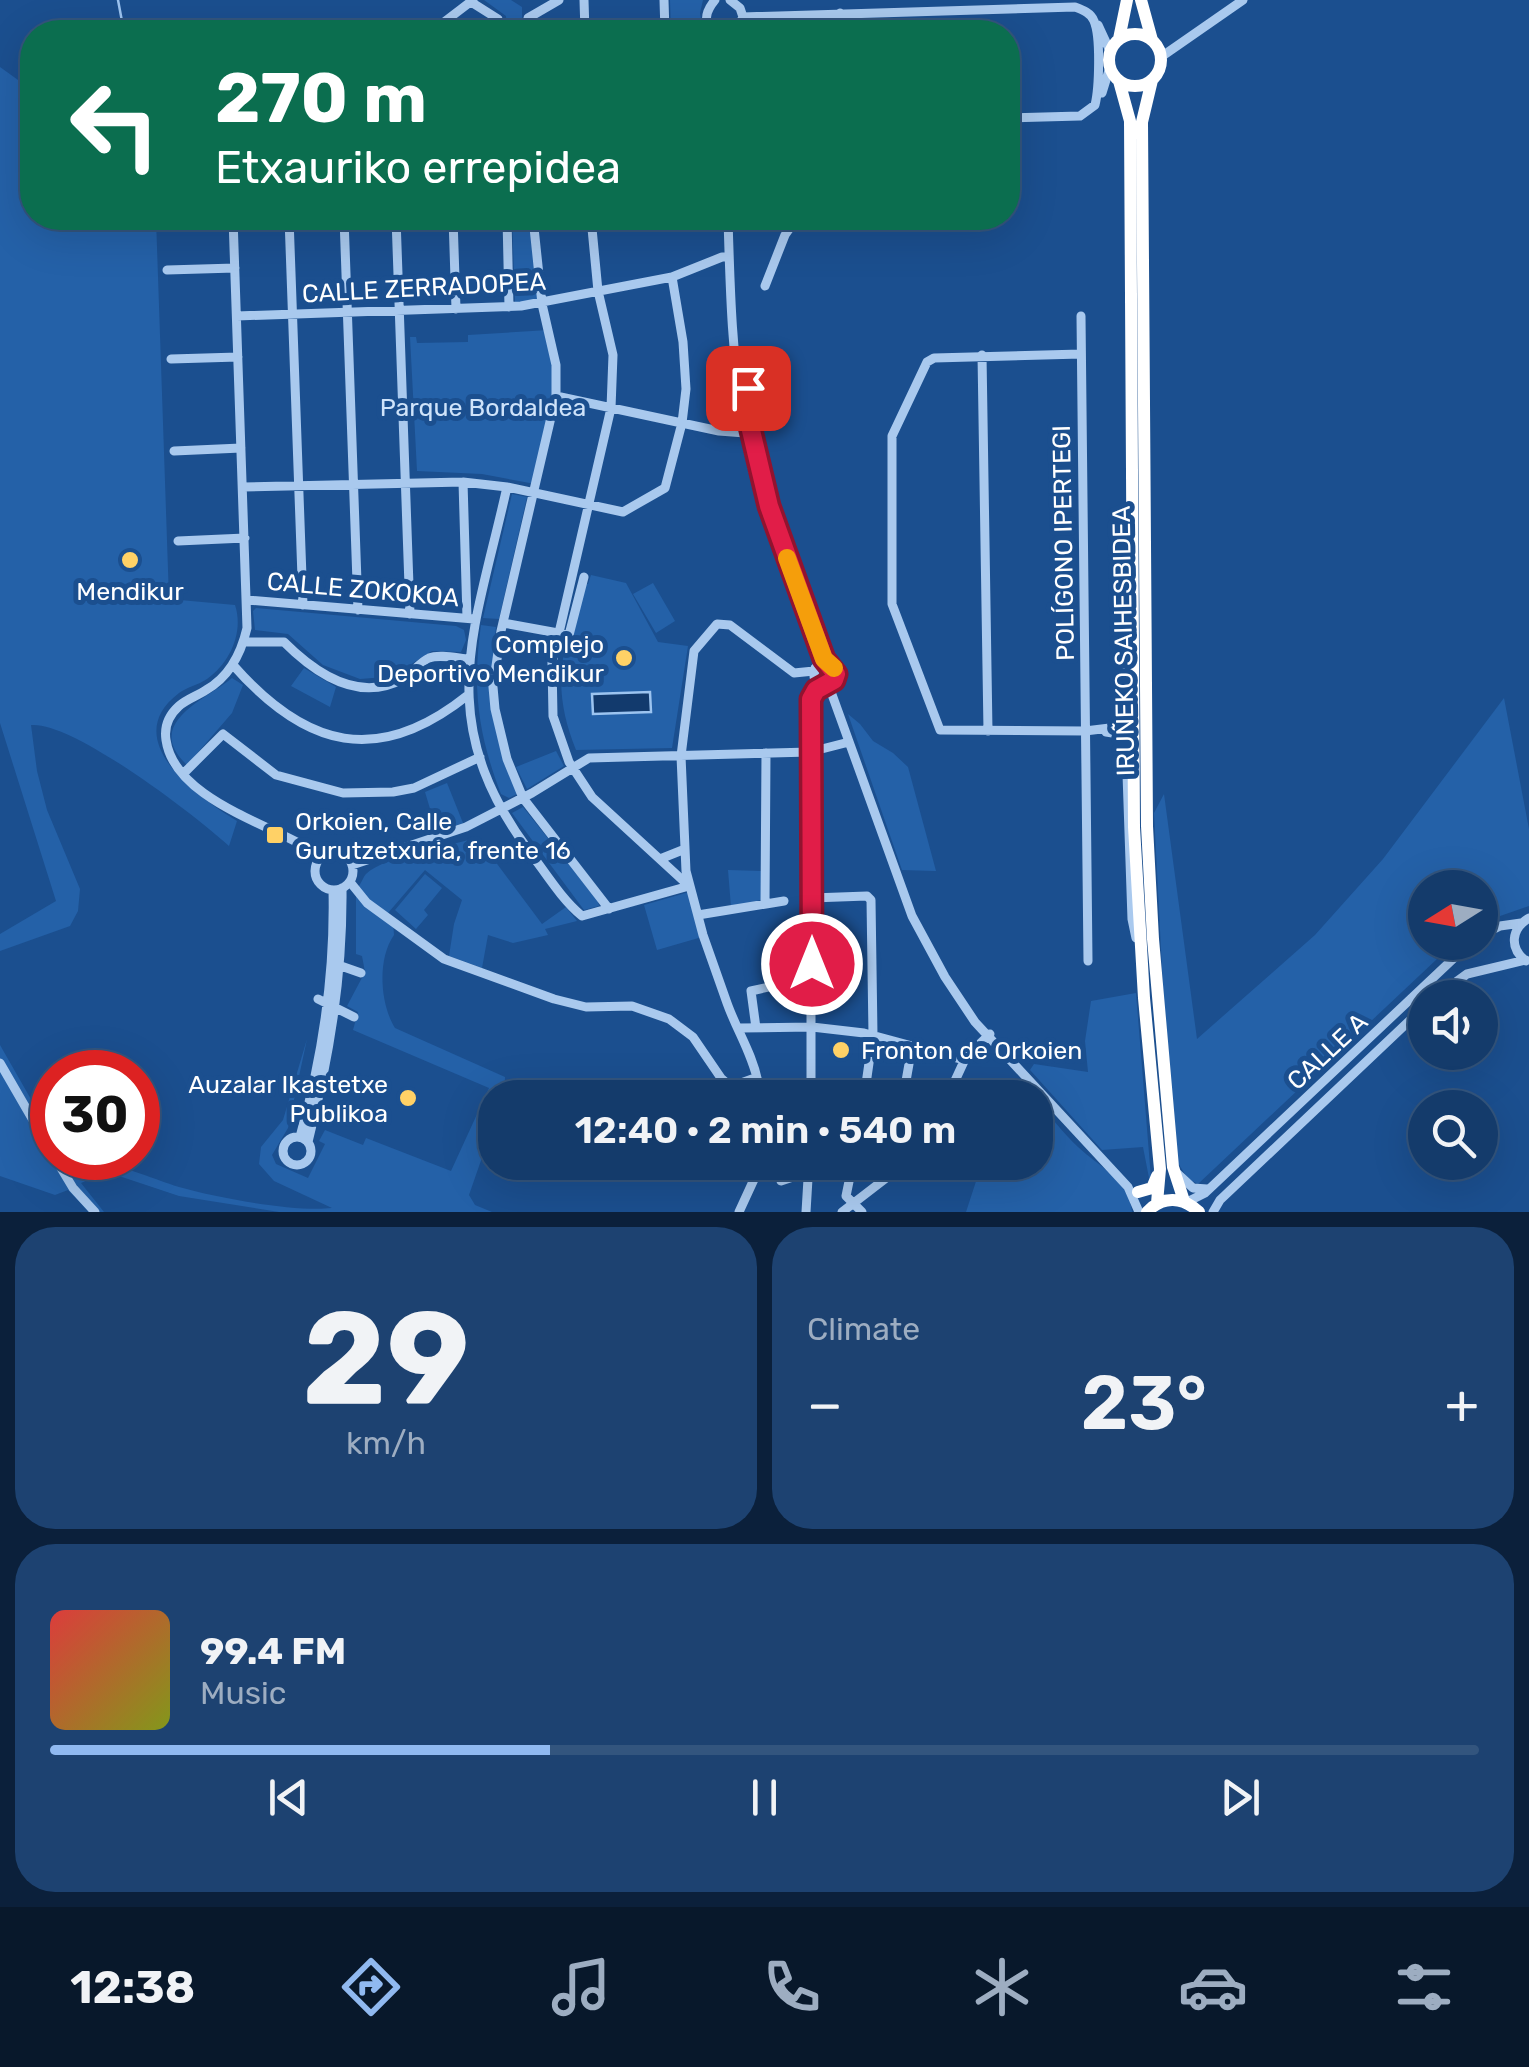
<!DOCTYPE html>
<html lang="en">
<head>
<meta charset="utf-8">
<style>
	body { margin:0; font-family:Rubik,sans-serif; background:#1d4271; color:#f1f3f6; height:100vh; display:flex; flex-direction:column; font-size:38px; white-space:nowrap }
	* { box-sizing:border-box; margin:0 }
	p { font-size:32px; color:#9dadc1 }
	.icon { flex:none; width:55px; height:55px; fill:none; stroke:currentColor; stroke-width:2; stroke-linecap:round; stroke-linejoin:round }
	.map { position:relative; height:1212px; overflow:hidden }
	.side { display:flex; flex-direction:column; gap:15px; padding:15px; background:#0b203b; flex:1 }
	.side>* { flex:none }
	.hud { position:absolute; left:20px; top:20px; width:1000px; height:210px; border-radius:40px; box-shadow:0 10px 40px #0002,0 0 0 2px #33557e; background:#0b6e4f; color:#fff; overflow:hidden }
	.needle { width:65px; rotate:259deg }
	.tools { position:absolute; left:1408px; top:870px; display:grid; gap:20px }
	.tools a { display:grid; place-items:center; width:90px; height:90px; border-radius:50%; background:#143b6b; box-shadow:0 10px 40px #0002,0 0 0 2px #33557e; font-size:50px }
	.speed { position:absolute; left:30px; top:1050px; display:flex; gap:20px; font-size:50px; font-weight:700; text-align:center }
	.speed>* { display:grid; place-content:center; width:130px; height:130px; border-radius:50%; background:#143b6b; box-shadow:0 10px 40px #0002,0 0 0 2px #33557e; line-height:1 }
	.speed .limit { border:15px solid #d22; background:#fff; color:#111 }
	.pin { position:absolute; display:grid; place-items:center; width:85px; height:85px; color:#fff; margin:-42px; border-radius:20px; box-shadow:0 5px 15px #0006 }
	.me { position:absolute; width:110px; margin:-55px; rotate:0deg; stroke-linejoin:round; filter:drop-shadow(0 0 8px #0008) }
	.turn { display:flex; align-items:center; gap:35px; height:210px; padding:0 30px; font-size:45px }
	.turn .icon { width:130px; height:130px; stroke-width:2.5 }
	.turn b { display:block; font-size:70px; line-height:85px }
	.big { font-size:75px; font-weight:600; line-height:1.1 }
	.side .widget { flex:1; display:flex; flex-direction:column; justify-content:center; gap:15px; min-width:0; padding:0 35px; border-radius:40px; background:#1d4271 }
	.side .dial { align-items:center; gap:0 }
	.dial b { font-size:130px; line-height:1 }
	.song { display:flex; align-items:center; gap:30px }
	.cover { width:120px; height:120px; border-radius:15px; background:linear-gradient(135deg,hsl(0 70% 55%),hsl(70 70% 35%)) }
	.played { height:10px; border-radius:5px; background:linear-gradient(90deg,#90b9f0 35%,#33557e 35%) }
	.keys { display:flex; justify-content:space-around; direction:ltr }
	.heat { display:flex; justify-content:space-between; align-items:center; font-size:55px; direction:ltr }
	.side .tiles { flex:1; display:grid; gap:15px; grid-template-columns:1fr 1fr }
	.widget:last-child { grid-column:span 2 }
	.trip { position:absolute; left:478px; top:1080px; width:575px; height:100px; border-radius:40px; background:#143b6b; box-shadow:0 10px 40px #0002,0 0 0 2px #33557e; font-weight:600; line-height:100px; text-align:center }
	.dock { display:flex; height:160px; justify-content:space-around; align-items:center; background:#08182b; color:#9dadc1 }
	.dock .icon { width:70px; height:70px }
	.dock .active { color:#90b9f0 }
	.dock b { font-size:45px; color:#f1f3f6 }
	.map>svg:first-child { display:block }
	.green { fill:#2461a8 }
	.water { fill:#123a6d; stroke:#9cc4f0; stroke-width:2.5 }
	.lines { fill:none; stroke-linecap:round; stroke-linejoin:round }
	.stream { stroke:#9cc4f0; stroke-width:2.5 }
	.minor { stroke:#a9c9ee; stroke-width:9 }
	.highway { stroke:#fff; stroke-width:12 }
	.route-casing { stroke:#92132f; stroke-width:25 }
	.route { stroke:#e11d48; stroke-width:18 }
	.slow { stroke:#f59e0b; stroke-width:18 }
	.poi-dot { fill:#ffd166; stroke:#1b4f8f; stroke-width:4 }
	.labels { text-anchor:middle; stroke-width:10; stroke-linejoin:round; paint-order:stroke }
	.street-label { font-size:25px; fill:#fff; stroke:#1b4f8f }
	.park-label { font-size:25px; fill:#cfe3fa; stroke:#1b4f8f }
	.poi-label { font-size:25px; fill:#fff; stroke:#1b4f8f; text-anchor:end }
</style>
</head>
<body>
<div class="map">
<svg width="1529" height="1212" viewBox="0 0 1529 1212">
	<rect width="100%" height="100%" fill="#1b4f8f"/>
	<path class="green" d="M484,0H511L522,7V32H507L506,16Z
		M670,0H703L700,13L703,32H671Z
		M0,67L32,90V218H156L169,599L235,605C244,632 230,663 207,679C198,685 187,687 179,693C117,740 198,797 237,821L229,846C196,816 73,721 31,725L37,771L47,810L80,889L78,911L70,926L0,951V934L56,901L0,723Z
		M512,218H530L538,298L535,301L515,303Z
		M548,330L556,396L535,484L482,474L417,471L410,337H416L417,343L468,342V335Z
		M512,494L527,497L499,619L483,618Z
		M591,575L626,583L658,642L688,646L672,748L576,750C561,712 557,682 566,642L577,644L579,638L573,634L584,584H588Z
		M653,583L675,621L656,633L633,594Z
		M256,608L456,626L464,630L466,640L461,652L432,651L402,670L385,677L360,679L323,665L288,634L255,630L253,611Z
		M481,625L496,627C488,695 492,731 517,794L509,798L501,794C478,734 472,689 481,625Z
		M304,668L336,687L330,707L291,686Z
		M232,678L243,685L232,713L187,765C142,723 207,699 232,678Z
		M1504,698L1529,829V906L1480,923V888H1425V942L1454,943L1198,1184L1188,1179L1178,1163L1163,988L1154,813L1164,794L1197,1039L1315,935L1383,859Z
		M848,714L860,724L873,741L893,753L908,767L936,871L902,870Z
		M556,751L564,766L527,789L516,767Z
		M447,783L463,823L437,832L425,792Z
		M523,807L598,901L599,906L584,910L512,813Z
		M477,837L542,924L566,907L577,921L545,929L548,935L513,943L488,935L482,968L449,956L454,924L462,900L425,870L388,913L371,902L358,888C360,885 364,876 366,874C386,855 448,848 477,837Z
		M728,870L762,871L761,900L731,907Z
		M425,874L442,888L424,910L428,915L416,929L395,910Z
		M356,892L393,921L394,935C377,959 380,1004 395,1028L505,1077L504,1095L495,1098V1120L469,1195L475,1205L492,1212H279L179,1196L113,1174L97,1176L81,1183L104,1212H89L68,1190L55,1195L0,1176V1045L52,1136V1158H65L75,1174C112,1156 142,1176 179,1187C218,1198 293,1212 332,1208L274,1181L259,1164L261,1147L283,1120L307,1039L288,1128L272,1155L276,1164L308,1178L325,1144L319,1141L325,1130L363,1145L366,1138L451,1171L489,1088L353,1030L358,1012L347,1006L365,972L362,956L356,954Z
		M689,892L702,937L657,950L644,905Z
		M1136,993L1151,1178L1150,1183L1143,1147L1102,1150L1030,1070L1034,1064L1088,1072L1085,1041L1091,1001Z
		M1035,1099C1049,1114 1062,1132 1078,1147C1097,1165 1130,1181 1132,1212H966L982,1163L1035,1162Z"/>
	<path class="water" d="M650,692L651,712L593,714L592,694Z"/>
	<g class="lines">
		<path class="stream" d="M118,0L124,32"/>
		<path class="minor" d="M584,0L585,32
			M664,0L665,32
			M730,0L740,8L743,17L735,32
			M471,2L498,19L500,32
			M840,13L841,32
			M743,17L1075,7C1083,10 1091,13 1094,21C1101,37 1099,89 1095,105L1080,116L1008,118
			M1098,25L1110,51
			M431,32L473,0
			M527,32L528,18L559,0
			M714,32C702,22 706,11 715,0
			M1161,57L1243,0
			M1102,93L1110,67
			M233,218L247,628C241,654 229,677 206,690C197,696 187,699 179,706C169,715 164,727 166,740C175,802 279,826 321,856
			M289,218L303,605
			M344,218L358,610
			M396,218L410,614
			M453,218L456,309
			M507,218L509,307
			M533,218L542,304L556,365V396L501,631L493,687L495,709L507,759L523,798L609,909
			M591,218L598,291L613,355L611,408L552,663L553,716L569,762L592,797L689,886
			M728,218C730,289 732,363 745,434C759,510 789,582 817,654L818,665
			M167,270L235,268
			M765,286L785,235L797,218
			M237,316L521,306L672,277
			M1081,316L1088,961
			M737,351L748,365L758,369L759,383L751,388L742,385L738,379
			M1081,354L934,358L927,362L892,436V604L940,730L1085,731L1118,727L1125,717L1127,588
			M982,355L988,731
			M171,359L238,357
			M556,396L719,431L745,433
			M174,451L241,448
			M463,482L467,618
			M243,487L463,482L507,487L623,512L665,488L682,423L686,389L683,342L672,277L722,257H729
			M507,487C475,631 431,718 529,851C545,872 562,900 582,916L689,886
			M768,502L799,591
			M178,541L245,538
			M247,600L474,619
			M503,623L569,635L584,577
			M244,642H284C315,673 359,704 404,678C413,672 420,662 429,658C439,654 457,658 469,659
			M233,665C306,748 378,767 468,695
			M826,685L834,681L833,667L824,663L815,668L814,677L830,689L912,916L945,977L975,1022L1128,1187L1139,1212
			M1106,732L1119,734L1126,745L1132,919L1136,938
			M184,773L223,734L276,775L343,793L393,792L414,788L480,757
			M315 871a19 19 0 1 1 38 0a19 19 0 1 1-38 0Z
			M660,859L685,849
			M352,865L466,827L532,793L589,758L810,752L849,742
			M350,882L367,903L444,959L554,999L586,1007L632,1006L669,1019L693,1037L721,1078L738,1093
			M812,898L867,896L871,900L873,1035L864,1098
			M765,904L766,753
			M698,915L784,901
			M1480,936L1500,926L1521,923
			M1526,961C1509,948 1511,929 1529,918
			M341,966L361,973
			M1434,998L1467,974L1526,960
			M318,999L354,1017
			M739,1028L812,1027L864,1033L964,1060
			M756,1028L751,991L773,986
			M0,1063L52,1153
			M758,1082C752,1053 737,1031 727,1003L703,935L686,871L681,756L694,651L717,624L730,625L794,673L814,671
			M738,1094L741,1083L752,1079L760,1084L761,1098
			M811,1098V699L823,685
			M903,1098L909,1064
			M947,1098L966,1057L990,1034
			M300,1137C323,1055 335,975 333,890
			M283 1151a14 14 0 1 1 28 0a14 14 0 1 1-28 0Z
			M308,1142C329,1058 343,976 342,888
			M55,1158L73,1188L95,1212
			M792,1162L796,1176L809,1177
			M853,1162L846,1196L862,1212
			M1178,1174L1193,1188L1207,1189
			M781,1181L796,1176
			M1187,1202L1205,1193L1471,942
			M739,1212L762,1162
			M806,1212L809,1162
			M842,1212L907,1162
			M1213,1212L1220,1200L1425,1006"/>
		<path class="highway" d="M1141,0L1152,40
			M1109 60a26 26 0 1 1 52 0a26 26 0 1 1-52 0Z
			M1119,39L1127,0
			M1152,80L1142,122L1147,826L1153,939L1173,1167L1184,1201
			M1119,81L1130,121L1134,827L1144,998L1160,1169L1157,1203
			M1138,1192L1152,1188L1157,1176
			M1147,1212C1163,1195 1183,1197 1199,1212"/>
	</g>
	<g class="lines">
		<defs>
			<path id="route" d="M748,388L744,401L769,506L824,659L836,674L834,680L816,690L811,699L812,964"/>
		</defs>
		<use href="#route" class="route-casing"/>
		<use href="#route" class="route"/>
		<path class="slow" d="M787,558L824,659L834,668"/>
	</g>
	<g class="poi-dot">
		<circle cx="130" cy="560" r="10"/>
		<circle cx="624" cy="658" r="10"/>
		<rect x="265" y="825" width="20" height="20" rx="5"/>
		<circle cx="841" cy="1050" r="10"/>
		<circle cx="408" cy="1098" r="10"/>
	</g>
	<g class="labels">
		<g class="street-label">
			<text transform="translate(424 287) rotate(-3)" y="9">CALLE ZERRADOPEA</text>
			<text transform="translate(1063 543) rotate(-91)" y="9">POLÍGONO IPERTEGI</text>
			<text transform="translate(363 589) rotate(5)" y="9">CALLE ZOKOKOA</text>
			<text transform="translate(1123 641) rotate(-91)" y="9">IRUÑEKO SAIHESBIDEA</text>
			<text transform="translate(1327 1051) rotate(-43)" y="9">CALLE A</text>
		</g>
		<g class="park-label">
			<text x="483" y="416">Parque Bordaldea</text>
		</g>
		<g class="poi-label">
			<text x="130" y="600" text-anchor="middle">Mendikur</text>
			<text x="604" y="653">Complejo<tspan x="604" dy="29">Deportivo Mendikur</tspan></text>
			<text x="295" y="830" text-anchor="start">Orkoien, Calle<tspan x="295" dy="29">Gurutzetxuria, frente 16</tspan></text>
			<text x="861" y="1059" text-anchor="start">Fronton de Orkoien</text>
			<text x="388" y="1093">Auzalar Ikastetxe<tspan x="388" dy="29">Publikoa</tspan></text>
		</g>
	</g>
</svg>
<div class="tools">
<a><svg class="needle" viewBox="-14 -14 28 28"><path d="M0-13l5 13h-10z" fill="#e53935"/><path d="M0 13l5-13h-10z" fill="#9dadc1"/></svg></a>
<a><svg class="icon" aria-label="sound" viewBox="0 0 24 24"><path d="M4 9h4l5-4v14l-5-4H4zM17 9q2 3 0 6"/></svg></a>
<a><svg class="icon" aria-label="search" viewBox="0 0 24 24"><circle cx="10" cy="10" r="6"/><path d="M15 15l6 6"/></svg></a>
</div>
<div class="speed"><div class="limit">30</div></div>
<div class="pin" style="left:748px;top:388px;background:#d93025"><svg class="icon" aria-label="arrive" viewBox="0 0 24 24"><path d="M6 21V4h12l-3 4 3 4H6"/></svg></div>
<svg class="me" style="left:812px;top:964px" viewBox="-20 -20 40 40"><circle r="17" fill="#e11d48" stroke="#fff" stroke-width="3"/><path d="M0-11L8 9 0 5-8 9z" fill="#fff"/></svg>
<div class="trip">12:40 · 2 min · 540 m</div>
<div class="hud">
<div class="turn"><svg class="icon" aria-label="left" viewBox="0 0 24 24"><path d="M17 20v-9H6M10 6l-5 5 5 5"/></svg><div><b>270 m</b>Etxauriko errepidea</div></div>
</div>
</div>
<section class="side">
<div class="tiles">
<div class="widget dial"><b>29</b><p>km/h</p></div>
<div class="widget"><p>Climate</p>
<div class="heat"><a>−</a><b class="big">23°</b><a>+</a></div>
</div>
<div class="widget">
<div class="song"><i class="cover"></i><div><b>99.4 FM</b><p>Music</p></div></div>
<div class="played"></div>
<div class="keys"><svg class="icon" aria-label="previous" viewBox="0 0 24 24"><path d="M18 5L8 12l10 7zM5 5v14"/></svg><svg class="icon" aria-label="pause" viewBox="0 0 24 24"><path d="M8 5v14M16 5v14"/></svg><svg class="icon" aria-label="next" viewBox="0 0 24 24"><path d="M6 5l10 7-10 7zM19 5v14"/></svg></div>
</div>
</div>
</section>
<nav class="dock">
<b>12:38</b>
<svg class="icon active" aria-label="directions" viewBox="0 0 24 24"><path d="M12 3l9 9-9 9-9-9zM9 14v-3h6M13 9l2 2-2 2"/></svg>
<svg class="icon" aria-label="music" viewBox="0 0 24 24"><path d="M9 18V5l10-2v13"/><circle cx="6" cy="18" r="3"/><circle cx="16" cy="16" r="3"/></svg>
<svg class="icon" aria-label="phone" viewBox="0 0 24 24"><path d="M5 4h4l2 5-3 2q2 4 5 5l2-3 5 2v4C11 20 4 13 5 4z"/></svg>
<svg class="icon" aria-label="climate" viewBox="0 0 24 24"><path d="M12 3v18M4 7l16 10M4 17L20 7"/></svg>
<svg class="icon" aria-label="car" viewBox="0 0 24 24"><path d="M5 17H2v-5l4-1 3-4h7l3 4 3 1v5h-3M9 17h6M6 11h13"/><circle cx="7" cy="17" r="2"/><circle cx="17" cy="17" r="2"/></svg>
<svg class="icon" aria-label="filters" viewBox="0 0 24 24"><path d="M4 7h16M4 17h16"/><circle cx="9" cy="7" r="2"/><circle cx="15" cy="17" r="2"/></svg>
</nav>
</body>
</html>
